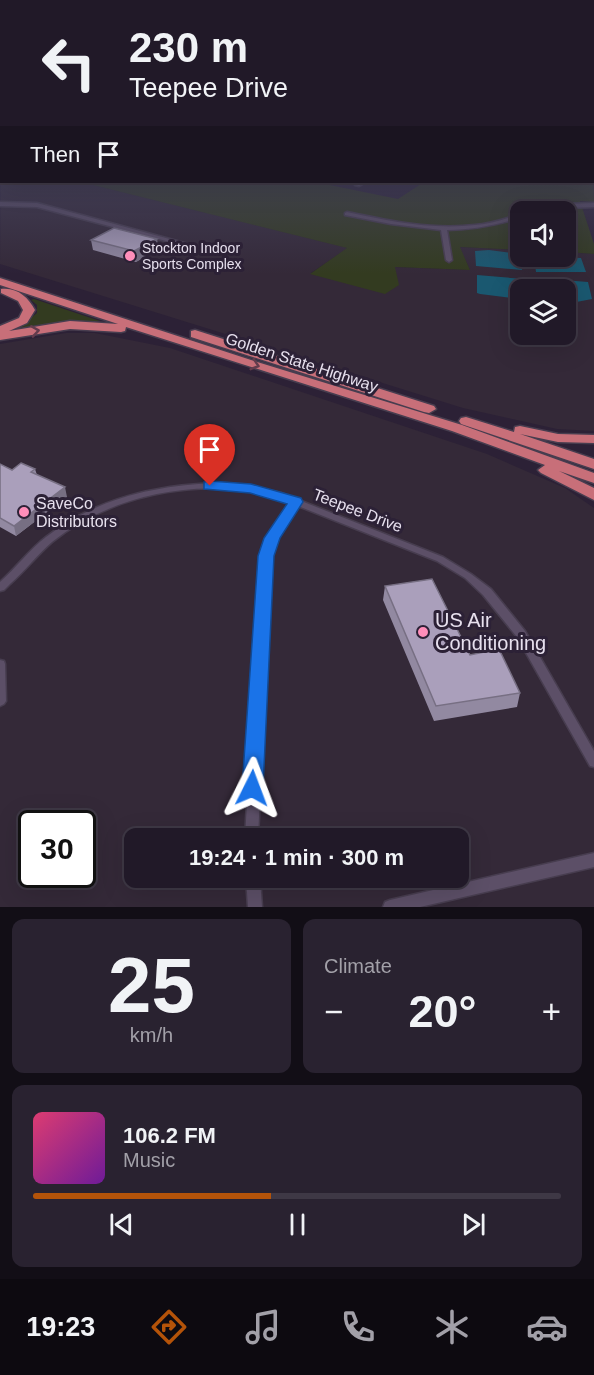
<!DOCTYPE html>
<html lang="en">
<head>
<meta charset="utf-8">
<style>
	body { margin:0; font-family:Helvetica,sans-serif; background:#292230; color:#f1f3f6; height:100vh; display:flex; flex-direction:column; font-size:22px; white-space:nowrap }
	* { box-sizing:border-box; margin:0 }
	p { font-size:20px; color:#a2a0a8 }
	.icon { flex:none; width:33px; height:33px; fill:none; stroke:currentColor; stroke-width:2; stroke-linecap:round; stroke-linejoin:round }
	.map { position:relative; height:907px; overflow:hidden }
	.drawer { display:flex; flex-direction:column; gap:12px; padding:12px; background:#120e16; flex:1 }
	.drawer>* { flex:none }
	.guide { position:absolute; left:0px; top:0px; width:594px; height:183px; box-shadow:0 6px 24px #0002,0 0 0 2px #3e3845; background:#211928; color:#f1f3f6; overflow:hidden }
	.tools { position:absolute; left:510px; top:201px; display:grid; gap:12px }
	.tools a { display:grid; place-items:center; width:66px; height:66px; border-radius:12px; background:#211928; box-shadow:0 6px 24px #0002,0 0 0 2px #3e3845; font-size:30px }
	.speed { position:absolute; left:18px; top:810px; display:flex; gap:12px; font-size:30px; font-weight:700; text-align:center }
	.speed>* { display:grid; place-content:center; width:78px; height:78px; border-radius:50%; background:#211928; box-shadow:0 6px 24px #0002,0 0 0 2px #3e3845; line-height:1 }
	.speed .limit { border:3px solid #111; border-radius:9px; background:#fff; color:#111 }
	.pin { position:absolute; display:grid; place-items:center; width:51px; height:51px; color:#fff; margin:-62px -26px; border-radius:50% 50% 50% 0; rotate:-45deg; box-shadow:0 0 6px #0007 }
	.pin .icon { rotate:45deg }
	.me { position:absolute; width:66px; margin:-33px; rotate:3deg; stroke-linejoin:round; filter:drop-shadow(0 0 4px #0008) }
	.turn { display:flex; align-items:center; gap:21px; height:126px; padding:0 30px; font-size:27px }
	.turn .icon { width:78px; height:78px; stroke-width:2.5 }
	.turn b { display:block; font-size:42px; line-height:51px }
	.then { display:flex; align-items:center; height:57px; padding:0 30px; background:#0003; gap:12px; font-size:22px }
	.big { font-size:45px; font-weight:700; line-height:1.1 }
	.drawer .tile { flex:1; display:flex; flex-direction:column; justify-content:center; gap:9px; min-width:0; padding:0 21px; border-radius:12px; background:#292230 }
	.drawer .dial { align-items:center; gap:0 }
	.dial b { font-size:78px; line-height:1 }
	.song { display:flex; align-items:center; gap:18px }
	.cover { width:72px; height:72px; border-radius:9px; background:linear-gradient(135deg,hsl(340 70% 55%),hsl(280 70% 35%)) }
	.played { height:6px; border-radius:3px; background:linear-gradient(90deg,#b45309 45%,#3e3845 45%) }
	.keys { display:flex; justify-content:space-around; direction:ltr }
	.heat { display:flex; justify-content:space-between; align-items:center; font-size:33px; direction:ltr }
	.drawer .tiles { flex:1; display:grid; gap:12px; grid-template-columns:1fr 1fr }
	.tile:last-child { grid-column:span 2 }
	.trip { position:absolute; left:124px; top:828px; width:345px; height:60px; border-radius:12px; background:#211928; box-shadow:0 6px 24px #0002,0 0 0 2px #3e3845; font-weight:700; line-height:60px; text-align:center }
	.tabs { display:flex; height:96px; justify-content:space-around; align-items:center; background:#0d0a10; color:#a2a0a8 }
	.tabs .icon { width:42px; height:42px }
	.tabs .on { color:#b45309 }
	.tabs b { font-size:27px; color:#f1f3f6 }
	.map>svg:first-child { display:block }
	.industrial { fill:#342938; fill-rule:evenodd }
	.green { fill:#333b20 }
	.water { fill:#1a5870 }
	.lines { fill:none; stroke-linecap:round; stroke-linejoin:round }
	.minor-casing { stroke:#473d4f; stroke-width:3 }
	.tertiary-casing { stroke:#473d4f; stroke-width:4 }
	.motorway-casing { stroke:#473d4f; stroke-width:3 }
	.minor { fill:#5c4f67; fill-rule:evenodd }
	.tertiary { fill:#5c4f67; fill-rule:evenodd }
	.motorway { fill:#c86f79; fill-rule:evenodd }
	.wall { fill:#9289a1 }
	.shaded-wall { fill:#776f83 }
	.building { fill:#aa9fbb; stroke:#776f83; stroke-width:1.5 }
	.oneway { stroke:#633c4d }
	.route { fill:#1a73e8; stroke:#114b97; stroke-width:1.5 }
	.poi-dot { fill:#ff8eba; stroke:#2c2136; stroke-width:2 }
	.labels { text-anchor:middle; stroke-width:6; stroke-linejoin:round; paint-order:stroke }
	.far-poi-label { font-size:14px; fill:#e7e0ee; stroke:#2c2136; text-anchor:start }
	.street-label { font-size:16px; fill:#e7e0ee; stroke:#2c2136 }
	.poi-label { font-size:16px; fill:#e7e0ee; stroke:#2c2136; text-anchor:start }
	.near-poi-label { font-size:20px; fill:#e7e0ee; stroke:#2c2136; text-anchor:start }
</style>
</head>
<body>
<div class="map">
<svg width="594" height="907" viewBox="0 0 594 907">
	<rect width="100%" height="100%" fill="#2c2136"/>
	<path class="industrial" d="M1,172L2,182H81L348,248L311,273L395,267L470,270L459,247L520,250V256H566V252L594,254V431L557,429L463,408L0,264ZM520,290H566V334H520Z
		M66,333H95L170,348L487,454L565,488L594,508V907H0V344ZM32,824H82V874H32ZM135,838H459V878H135Z"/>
	<path class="green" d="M593,161L594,202L580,201L594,244V254L566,252V212H520V250L460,247L470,270L395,267L399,285L385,294L310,274L347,248L81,182H315L398,199L424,182H592Z
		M34,299L100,321L15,331L37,313V305L31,300Z"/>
	<path class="water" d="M489,250L520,254L522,270L476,266L475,251Z
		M534,256L581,258L586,272H536Z
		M477,275L523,279L526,289L520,290V299L480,294L477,293Z
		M563,280L588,282L592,299L566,304V290L537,289L538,281Z"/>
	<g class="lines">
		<defs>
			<path id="minor" d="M361,182H366L359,186L355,185Z
				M0,202L37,203L188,244L185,246L37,207L0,206Z
				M594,203V207L566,208L544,212H531L566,204Z
				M347,212C389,221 432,230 475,225C491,224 505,219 520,214V218C496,225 472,230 447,230L452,260L449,262L446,260L441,230L391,224L345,215V213Z
				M218,483L248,486L281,493L443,557L471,574L491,589L525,631L594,751V767L590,766L517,637L483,595L465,578L437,561L298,506L277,538L271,556L258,838H245L261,556L267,538L291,503C214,473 116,491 52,542C37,555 25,571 10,584L4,590L0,591V582C16,568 29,550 46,537C97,498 156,485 218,483Z
				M0,660L4,661L5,664L6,701L4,704L0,706Z
				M594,853V867L420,907H383L385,902L390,900Z
				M246,878H260L262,907H248Z"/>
			<path id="tertiary" d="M2,154V160L0,161V155Z"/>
			<path id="motorway" d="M0,278L251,360L462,425L594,473V483L559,471L594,488V500L541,473L538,470L545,465L452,431L126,327L125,331L121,332L70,329L0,340V326L19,318L23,310L18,301L1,293V289C17,287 28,297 35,310L27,323L9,331L70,321L118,324L0,285Z
				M195,330L434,406L436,409L429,413L424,412L191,337V331Z
				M466,417L514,432L515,427L520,426L558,434L594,435V443L558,442L520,434L594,459V469L461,424L459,421L461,418Z"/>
		</defs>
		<use href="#minor" class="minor-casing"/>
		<use href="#tertiary" class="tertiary-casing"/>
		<use href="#motorway" class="motorway-casing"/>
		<use href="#minor" class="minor"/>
		<use href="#tertiary" class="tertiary"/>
		<use href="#motorway" class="motorway"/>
	</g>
	<path class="wall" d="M157,239L158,249L136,262L93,250L91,240Z
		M0,464L12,470L35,469L37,475L67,497L16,536L0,527Z
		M385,586L470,655L520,693L517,707L434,721L383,600Z"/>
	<path class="shaded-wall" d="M157,239L158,249L136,262L134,251Z
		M65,487L67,497L16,536L14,526Z"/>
	<path class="building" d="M114,228L157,239L134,251L91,240Z
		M21,463L35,469L31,472L65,487L14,526L0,518V464L12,470Z
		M432,579L470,655L499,649L520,693L436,706L385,586Z"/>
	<defs><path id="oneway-chevron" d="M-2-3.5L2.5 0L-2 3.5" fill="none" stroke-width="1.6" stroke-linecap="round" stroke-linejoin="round" transform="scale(1.5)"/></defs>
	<g class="oneway">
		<use href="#oneway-chevron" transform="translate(35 331) rotate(-9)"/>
		<use href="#oneway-chevron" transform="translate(255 365) rotate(17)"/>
	</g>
	<linearGradient id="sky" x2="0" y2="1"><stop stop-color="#18121e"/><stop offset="0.54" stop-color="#45435d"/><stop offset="1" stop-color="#45435d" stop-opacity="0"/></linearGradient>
	<rect width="594" height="274" fill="url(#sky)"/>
	<path class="route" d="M210,481L251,484L301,498L303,502L280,538L274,556L263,788L260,795L252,797L245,795L242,788L258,556L264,538L287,504L250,493L204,489V482Z"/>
	<g class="poi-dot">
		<circle cx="130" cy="256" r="6"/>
		<circle cx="24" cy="512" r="6"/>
		<circle cx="423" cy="632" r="6"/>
	</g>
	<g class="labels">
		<g class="far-poi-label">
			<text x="142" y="253">Stockton Indoor<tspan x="142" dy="16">Sports Complex</tspan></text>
		</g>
		<g class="street-label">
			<text transform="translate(302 362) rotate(18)" y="6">Golden State Highway</text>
			<text transform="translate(358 510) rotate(21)" y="6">Teepee Drive</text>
		</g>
		<g class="poi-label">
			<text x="36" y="509">SaveCo<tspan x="36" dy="18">Distributors</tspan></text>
		</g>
		<g class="near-poi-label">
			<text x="435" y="627">US Air<tspan x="435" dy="23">Conditioning</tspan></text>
		</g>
	</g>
</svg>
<div class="tools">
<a><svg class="icon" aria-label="sound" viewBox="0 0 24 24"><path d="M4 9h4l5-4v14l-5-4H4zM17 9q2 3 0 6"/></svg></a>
<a><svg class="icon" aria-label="layers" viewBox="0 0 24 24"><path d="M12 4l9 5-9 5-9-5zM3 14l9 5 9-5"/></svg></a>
</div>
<div class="speed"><div class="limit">30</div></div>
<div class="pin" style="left:210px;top:486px;background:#d93025"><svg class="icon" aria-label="arrive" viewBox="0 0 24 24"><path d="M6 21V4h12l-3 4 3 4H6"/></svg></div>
<svg class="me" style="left:252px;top:788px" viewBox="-20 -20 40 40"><path d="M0-17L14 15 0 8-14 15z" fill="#1a73e8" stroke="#fff" stroke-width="4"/></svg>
<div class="trip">19:24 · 1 min · 300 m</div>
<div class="guide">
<div class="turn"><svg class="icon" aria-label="left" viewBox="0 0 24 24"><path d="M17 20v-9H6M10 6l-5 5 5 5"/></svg><div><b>230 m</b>Teepee Drive</div></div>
<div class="then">Then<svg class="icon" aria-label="arrive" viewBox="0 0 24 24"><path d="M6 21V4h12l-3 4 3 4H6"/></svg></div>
</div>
</div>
<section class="drawer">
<div class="tiles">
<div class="tile dial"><b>25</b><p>km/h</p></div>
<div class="tile"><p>Climate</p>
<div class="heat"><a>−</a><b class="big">20°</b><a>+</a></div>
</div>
<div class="tile">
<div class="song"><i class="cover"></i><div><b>106.2 FM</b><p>Music</p></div></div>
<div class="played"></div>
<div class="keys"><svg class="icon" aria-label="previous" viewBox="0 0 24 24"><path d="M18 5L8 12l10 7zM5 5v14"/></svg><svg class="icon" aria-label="pause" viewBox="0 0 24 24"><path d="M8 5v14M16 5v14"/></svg><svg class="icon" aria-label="next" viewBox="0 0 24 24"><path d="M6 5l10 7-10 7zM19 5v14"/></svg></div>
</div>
</div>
</section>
<nav class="tabs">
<b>19:23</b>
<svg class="icon on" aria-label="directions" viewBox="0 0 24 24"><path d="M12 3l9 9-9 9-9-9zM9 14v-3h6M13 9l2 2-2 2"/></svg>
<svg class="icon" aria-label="music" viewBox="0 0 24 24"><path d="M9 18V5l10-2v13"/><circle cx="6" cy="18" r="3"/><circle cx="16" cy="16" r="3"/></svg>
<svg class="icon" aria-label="phone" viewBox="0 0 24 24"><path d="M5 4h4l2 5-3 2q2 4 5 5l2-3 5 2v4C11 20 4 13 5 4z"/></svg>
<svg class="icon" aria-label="climate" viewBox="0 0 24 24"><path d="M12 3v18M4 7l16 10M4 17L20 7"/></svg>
<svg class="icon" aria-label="car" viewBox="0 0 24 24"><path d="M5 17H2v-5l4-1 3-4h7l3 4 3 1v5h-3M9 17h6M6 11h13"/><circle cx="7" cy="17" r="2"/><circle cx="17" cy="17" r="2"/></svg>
</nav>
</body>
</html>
